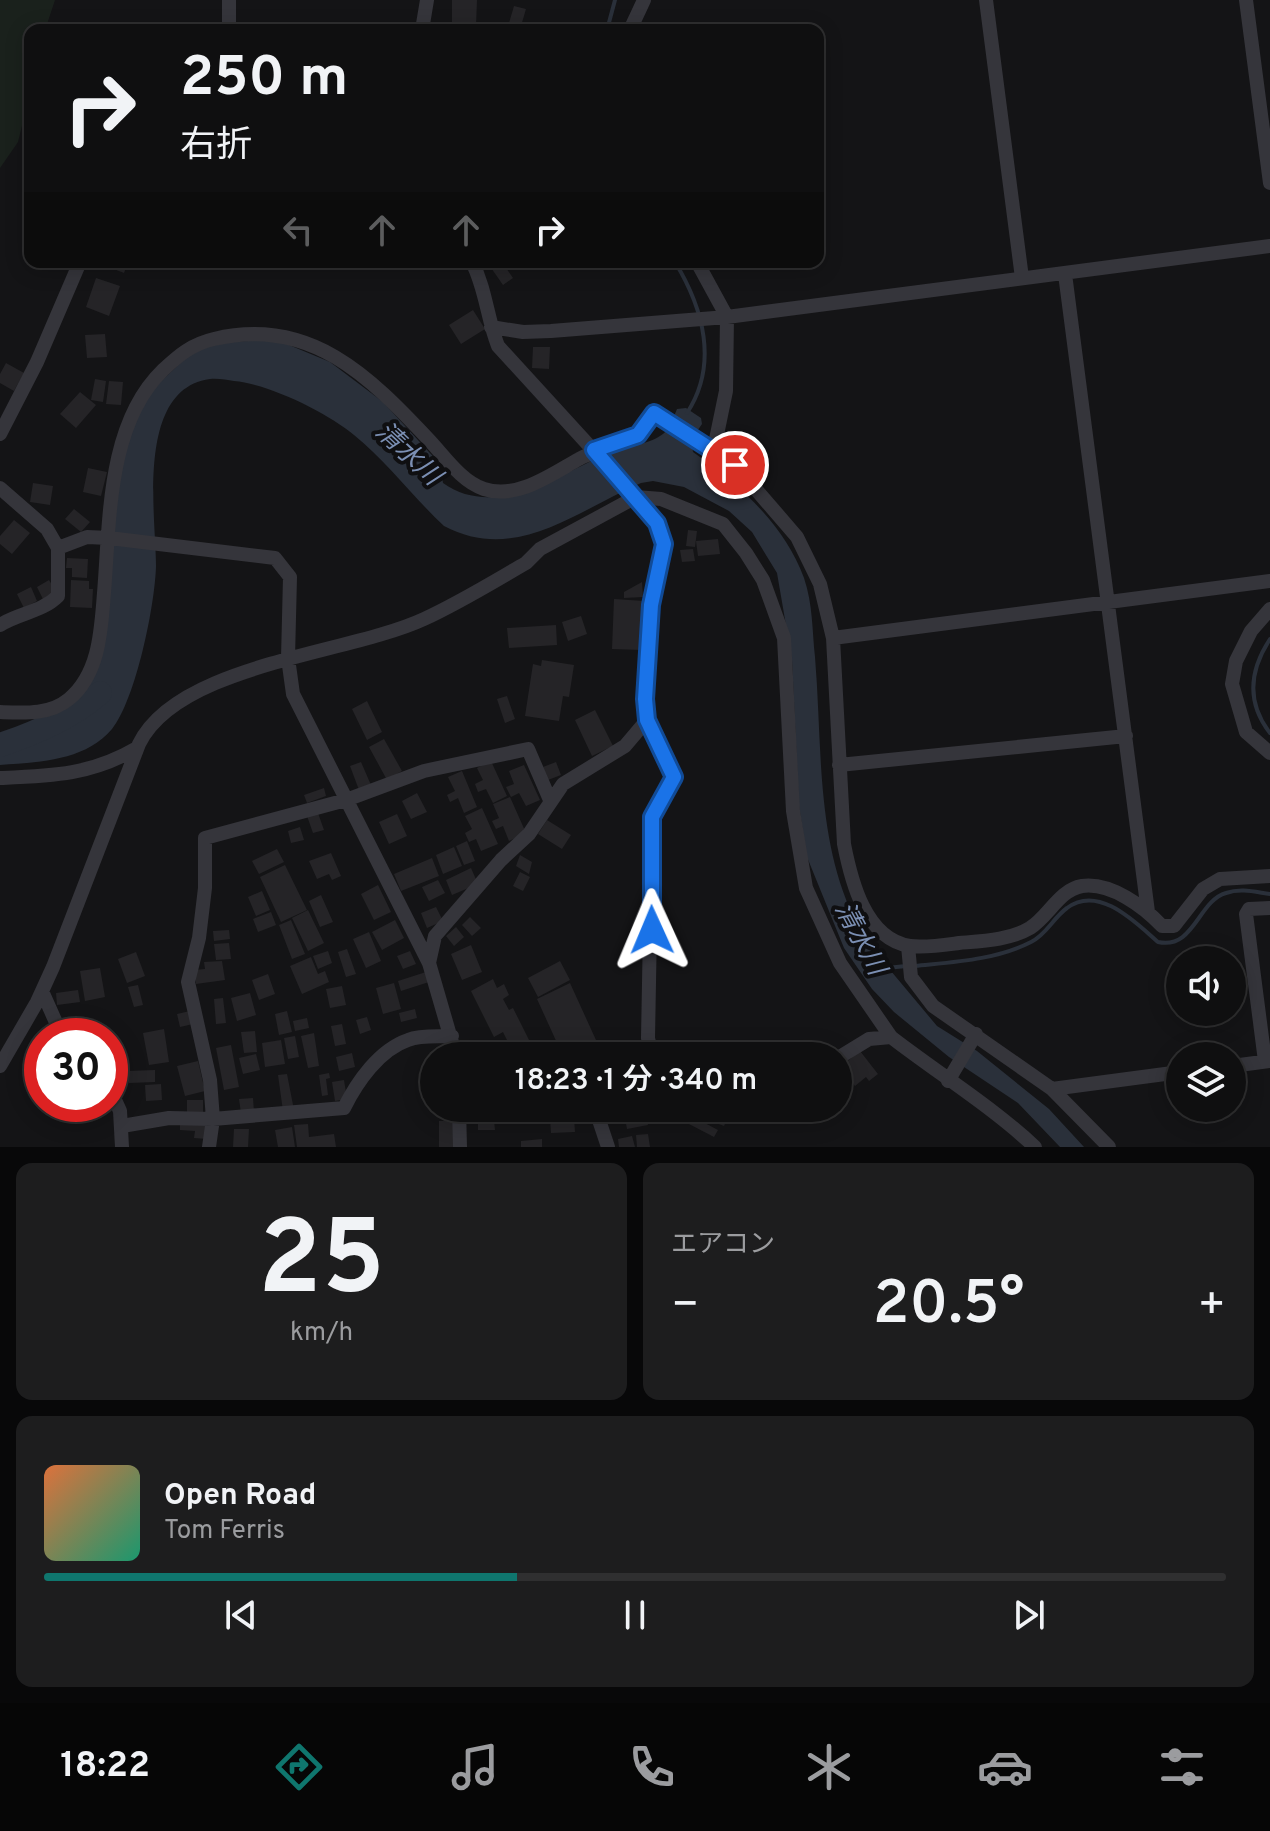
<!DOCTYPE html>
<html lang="ja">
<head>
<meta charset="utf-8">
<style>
	body { margin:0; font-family:Overpass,"Noto Sans JP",sans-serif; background:#1d1d1e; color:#f1f3f6; height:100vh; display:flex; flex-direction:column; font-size:30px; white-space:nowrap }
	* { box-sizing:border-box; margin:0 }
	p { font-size:26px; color:#9b9c9f }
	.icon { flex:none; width:44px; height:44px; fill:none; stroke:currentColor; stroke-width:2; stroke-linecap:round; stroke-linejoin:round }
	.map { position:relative; height:1147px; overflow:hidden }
	.sheet { display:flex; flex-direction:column; gap:16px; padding:16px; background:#080809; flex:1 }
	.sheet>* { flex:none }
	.top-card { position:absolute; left:24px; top:24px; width:800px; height:244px; border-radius:16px; box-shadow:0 4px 20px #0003,0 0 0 2px #2f2f30; background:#0f0f10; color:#f1f3f6; overflow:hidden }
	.controls { position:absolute; left:1166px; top:946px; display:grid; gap:16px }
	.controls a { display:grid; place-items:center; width:80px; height:80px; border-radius:50%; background:#0f0f10; box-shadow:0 4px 20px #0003,0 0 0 2px #2f2f30; font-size:40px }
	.speed { position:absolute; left:24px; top:1018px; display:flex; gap:16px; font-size:40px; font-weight:700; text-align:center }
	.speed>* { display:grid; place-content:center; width:104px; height:104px; border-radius:50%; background:#0f0f10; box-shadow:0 4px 20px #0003,0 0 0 2px #2f2f30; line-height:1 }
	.speed .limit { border:12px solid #d22; background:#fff; color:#111 }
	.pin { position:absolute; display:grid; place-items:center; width:68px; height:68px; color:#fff; margin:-34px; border:4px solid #fff; border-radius:50%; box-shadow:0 2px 8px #0007 }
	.me { position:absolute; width:88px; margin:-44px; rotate:359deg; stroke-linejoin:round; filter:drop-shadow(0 0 6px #0008) }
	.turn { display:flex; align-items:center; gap:28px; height:168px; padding:0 24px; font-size:36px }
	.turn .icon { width:104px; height:104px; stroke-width:2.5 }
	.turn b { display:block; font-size:56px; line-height:68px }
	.lanes { display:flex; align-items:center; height:76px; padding:0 24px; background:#0003; justify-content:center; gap:40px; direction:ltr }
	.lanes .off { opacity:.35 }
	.big { font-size:60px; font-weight:600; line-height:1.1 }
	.sheet .tile { flex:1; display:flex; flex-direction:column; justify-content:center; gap:12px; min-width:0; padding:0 28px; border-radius:16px; background:#1d1d1e }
	.sheet .dial { align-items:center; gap:0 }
	.dial b { font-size:104px; line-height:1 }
	.song { display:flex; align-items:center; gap:24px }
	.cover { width:96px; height:96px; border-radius:12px; background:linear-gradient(135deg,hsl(20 70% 55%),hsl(160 70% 35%)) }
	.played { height:8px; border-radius:4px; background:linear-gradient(90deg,#0f766e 40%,#2f2f30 40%) }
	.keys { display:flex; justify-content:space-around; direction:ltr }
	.heat { display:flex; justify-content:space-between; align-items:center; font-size:44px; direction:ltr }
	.sheet .tiles { flex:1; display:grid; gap:16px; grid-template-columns:1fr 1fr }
	.tile:last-child { grid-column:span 2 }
	.trip { position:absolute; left:420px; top:1042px; width:432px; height:80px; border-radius:40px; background:#0f0f10; box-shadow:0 4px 20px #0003,0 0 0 2px #2f2f30; font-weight:600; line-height:80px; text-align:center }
	.tab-bar { display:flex; height:128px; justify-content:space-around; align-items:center; background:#060606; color:#9b9c9f }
	.tab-bar .icon { width:56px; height:56px }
	.tab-bar .selected { color:#0f766e }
	.tab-bar b { font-size:36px; color:#f1f3f6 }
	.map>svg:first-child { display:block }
	.green { fill:#1a211c }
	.water { fill:#2a303a }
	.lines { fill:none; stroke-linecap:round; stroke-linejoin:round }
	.stream { stroke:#2a303a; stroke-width:4 }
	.river { stroke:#2a303a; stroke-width:24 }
	.building { fill:#252427 }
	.minor { stroke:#35353b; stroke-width:14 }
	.route-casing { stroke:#114b97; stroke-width:20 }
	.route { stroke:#1a73e8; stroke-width:14 }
	.labels { text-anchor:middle; stroke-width:8; stroke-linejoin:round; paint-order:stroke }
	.water-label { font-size:26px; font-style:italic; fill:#7b8fb3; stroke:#0f0f11 }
</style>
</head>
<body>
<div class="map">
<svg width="1270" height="1147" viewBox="0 0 1270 1147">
	<rect width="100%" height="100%" fill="#141416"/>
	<path class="green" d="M0,0H55L45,30H30V93L18,142L0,168Z"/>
	<path class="water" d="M277,340L330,362L383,402L440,464L443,483C498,522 563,470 615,451C629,446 656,443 666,431C671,425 674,416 677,409L686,408L701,418L702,424L691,440L693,452C739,484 784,524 804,578C813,605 812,629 815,657C822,739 816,831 850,909L858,910L866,925L863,932L865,940L937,1026L977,1051L1049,1109L1084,1147H1060L1018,1103L949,1057L894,1012L872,989L844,948L807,857L799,806L792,660L777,573L752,532L729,511L684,487L653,481L641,483C576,511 516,564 444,526C413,497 387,462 354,435C328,413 269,384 234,381C227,380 218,378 210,379C135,389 156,517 156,566C155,605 136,699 112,729C85,761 39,762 0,765V737C44,740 60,736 85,698L78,695L95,672L120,475L126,443L137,416L155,387L192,352L218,342Z"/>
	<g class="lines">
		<path class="stream" d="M607,30L615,0
			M675,262C703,308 719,364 687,413
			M1270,639C1249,671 1246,702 1270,733
			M915,966C953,962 996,960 1031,942C1047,934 1053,918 1067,908C1099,884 1136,923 1158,942C1194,950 1198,901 1226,893C1241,888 1255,892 1270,894
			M887,968L906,966"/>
		<path class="river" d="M0,745C36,733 71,718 100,693"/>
	</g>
	<path class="building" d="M452,0H477L476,26L452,25Z
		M514,6L526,9L521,26L509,23Z
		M96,262H128L124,273Z
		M487,262H502L513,278L503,285Z
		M96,278L120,286L109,316L86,307Z
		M473,310L485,329L461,344L449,325Z
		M105,334L107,357L87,358L85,335Z
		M533,347H550L549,369L532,368Z
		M6,363L24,373L14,391L0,383V374Z
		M95,379L106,381L103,402L91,400Z
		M109,381L123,382L121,405L106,404Z
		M80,392L96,405L76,428L60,414Z
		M88,468L107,472L101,496L83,492Z
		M33,483L53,486L50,505L30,502Z
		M74,509L90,522L81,532L65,519Z
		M14,520L30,533L12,554L0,544V536Z
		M688,530L697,531L695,547L686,546Z
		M718,539L720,554L698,556L696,541Z
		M693,549L695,561L682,562L680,550Z
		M67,558L88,559L87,578L72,577V568H66Z
		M49,580L57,593L44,601L37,587Z
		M71,580L89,581V589H93L92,608L70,607Z
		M642,582L643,597L624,598V592Z
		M31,587L37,601L24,608L17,594Z
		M614,599L644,601L642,650L612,649Z
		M581,616L587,634L568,641L562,622Z
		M556,625L557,645L509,648L507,628Z
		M542,660L574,665L569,697L563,696L559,721L525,716L533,664L541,666Z
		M507,696L515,719L505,723L497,699Z
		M367,701L382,732L367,740L352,709Z
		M595,710L613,746L592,756L575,720Z
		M384,739L402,771L387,780L369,747Z
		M491,761L507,796L493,803L486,789L478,792L475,784L483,780L477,768Z
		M361,762L371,785L359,790L350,766Z
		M556,762L561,775L548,780L543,767Z
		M524,765L540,800L526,806L519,793L511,797L506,787L514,784L509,771Z
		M462,771L477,807L464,813L458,798L450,802L447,795L455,791L448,777Z
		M324,788L326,796L307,803L304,795Z
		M417,793L427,812L411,819L402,801Z
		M510,797L526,833L509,841L503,826L496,829L492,821L499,818L493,804Z
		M482,808L498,844L481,851L476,839L469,842L465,833L472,829L465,816Z
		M318,813L324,830L313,833L307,816Z
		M397,814L407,836L389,844L379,822Z
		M547,820L571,835L562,849L538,834Z
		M300,827L304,840L291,843L288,831Z
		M467,841L475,861L464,865L456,846Z
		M454,847L462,866L443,874L436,855Z
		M277,849L284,862L259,874L252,861Z
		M331,853L341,876L332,880L329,874L317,879L309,861Z
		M520,855L532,862L529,874L516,866Z
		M432,858L439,876L401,891L394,874Z
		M285,865L307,910L281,922L260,877Z
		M471,868L478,884L452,895L446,880Z
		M520,872L530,877L523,891L513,886Z
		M438,880L445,893L429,901L422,887Z
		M378,885L391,912L374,920L361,894Z
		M262,891L270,910L256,916L248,897Z
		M321,895L333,922L320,927L309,901Z
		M436,907L443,921L427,928L421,913Z
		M308,910L324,943L308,951L292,918Z
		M271,912L276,925L258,932L253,919Z
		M470,917L481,928L472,936L462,925Z
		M291,920L305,954L292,959L279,925Z
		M395,920L404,938L382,950L372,932Z
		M456,927L464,937L454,946L446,936Z
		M229,930L230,939L214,941L213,931Z
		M369,932L381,961L366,968L353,939Z
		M229,943L231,959L216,960L214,944Z
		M471,945L482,972L462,980L451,954Z
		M347,949L356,974L346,977L338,952Z
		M328,951L332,963L318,969L313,956Z
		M410,951L416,964L403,969L397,956Z
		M136,952L145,976L127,983L118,959Z
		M311,957L318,974L325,971L329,982L302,994L290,966Z
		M222,961L225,980L196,984L195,970L205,969L204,962Z
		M560,961L570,980L538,997L528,978Z
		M100,968L105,997L85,1001L80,971Z
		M426,972L429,982L401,991L398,981Z
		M268,974L275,994L259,1000L252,980Z
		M493,979L497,988L504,984L509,995L503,999L509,1010L513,1008L537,1056H515L503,1032L494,1037L471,991Z
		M394,983L401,1009L383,1014L376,988Z
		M570,983L601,1051L590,1056H563L537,999Z
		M138,985L143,1005L134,1007L128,987Z
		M342,986L346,1005L330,1008L326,989Z
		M78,990L80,1002L57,1005L56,993Z
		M250,993L256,1015L237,1021L231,998Z
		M223,998L226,1023L216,1024L214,999Z
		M415,1009L417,1018L401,1022L399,1013Z
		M190,1011L193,1024L180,1027L177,1014Z
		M287,1011L292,1032L279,1035L275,1014Z
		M367,1017L371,1030L360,1034L356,1020Z
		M307,1018L309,1028L295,1031L293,1021Z
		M342,1024L346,1044L335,1046L331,1026Z
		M164,1029L169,1062L149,1065L143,1033Z
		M255,1031L257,1052L244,1053L241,1032Z
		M314,1033L319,1066L308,1068L301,1036Z
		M295,1036L299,1057L288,1059L284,1038Z
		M281,1040L285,1064L265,1067L262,1043Z
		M231,1045L239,1087L224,1090L216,1048Z
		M860,1051L878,1074L869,1081L866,1077L855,1086L840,1067Z
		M352,1053L355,1067L339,1071L336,1057Z
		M256,1054L260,1070L243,1074L239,1058Z
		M198,1061L205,1091L185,1096L177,1066Z
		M155,1070V1082L129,1083L128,1071Z
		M329,1073L330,1078L326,1079L328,1095L322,1096L319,1075Z
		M287,1074L294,1110L283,1111L278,1075Z
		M344,1080L347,1099L335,1101L332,1082Z
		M161,1084L162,1100L146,1101L145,1085Z
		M253,1098L254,1112L241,1113L239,1099Z
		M187,1100H203V1114H187Z
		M523,1108H543V1118L524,1119Z
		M623,1108H645L648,1125L627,1129Z
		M698,1108H708L701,1121L718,1130L714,1137L689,1124Z
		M711,1108H732L724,1126L706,1119Z
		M574,1118L575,1132L551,1133L550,1119Z
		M439,1121H456L455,1147H439Z
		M478,1121H494L495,1130H478Z
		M180,1123L207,1125V1139L194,1138L195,1131L180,1130Z
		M308,1124L309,1137L334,1134L336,1147H297L294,1125Z
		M292,1127L295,1147H278L275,1130Z
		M234,1129H249L248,1147H233Z
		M648,1134L650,1147H637L636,1135Z
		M632,1136L635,1147H619L618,1139Z
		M542,1139V1147H521V1141Z"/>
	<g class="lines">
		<path class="minor" d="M986,0L1022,278
			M1246,0L1270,183
			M229,30V0
			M422,30L427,0
			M630,30L644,0
			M697,262L727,317L726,391L714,449
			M1065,274L1148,912
			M491,327L523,332L551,331L727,317L1270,246
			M0,434L37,362L80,262
			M0,488L47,529L58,548L87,537L109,538L275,558L290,577L288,658L293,694L429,963L456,1056
			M1270,609L1251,631L1236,661L1232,684L1246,732L1270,753
			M0,625C19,613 42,612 58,596V548
			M833,638L1270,581
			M0,712C24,713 50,715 69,699C100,673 101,629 104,593C110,520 107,424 163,370C179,355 192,344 214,339C310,316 369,376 430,441C445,457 462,482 484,489C517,500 552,474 579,459C594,450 630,443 639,433C645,427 649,420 654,413L735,465L797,537L820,584L833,638L844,844C851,880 865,939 910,946C925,948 944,945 959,943C982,941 1010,940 1030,928C1049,916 1059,890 1082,886C1111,882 1144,907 1162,926H1174L1203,889L1220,879L1270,876
			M647,720L674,777L652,817L648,1038L652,1056
			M839,765L1126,736
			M0,778C52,776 91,775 137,748
			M908,946L911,977L933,1006L1052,1089L1109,1147
			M429,963L435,936L501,860L529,834L563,784L625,746L647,720L645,699L651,605L664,544L657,523L636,497L498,346C487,318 486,289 472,262
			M42,991L62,1036
			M838,1058L869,1039L891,1037C939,1074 991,1106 1035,1147
			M1265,1061L1246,914L1249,909L1270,908
			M0,1066L37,1002L53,967L139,744C178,664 349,654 424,619C459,603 493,582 526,563L540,549L636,497L661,499L723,524L746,553L763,580L784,638L793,811L806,888L840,963L891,1037
			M1232,1066L1270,1061
			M948,1081L976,1034
			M110,1089L120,1111L122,1147
			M1052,1089L1180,1072
			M459,1108L460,1147
			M595,1108L608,1147
			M122,1126L169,1118L213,1119L344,1108C357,1082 379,1050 408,1040C421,1035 438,1037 452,1036
			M209,1147L213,1119L210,1080L188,982L199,938L205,888V838L346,800L424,771L528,749L550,800"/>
	</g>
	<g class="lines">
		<defs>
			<path id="route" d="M652,930V817L674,777L647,720L645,699L651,605L664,544L657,523L594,450L638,435L654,413L735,465"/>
		</defs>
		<use href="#route" class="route-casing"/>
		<use href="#route" class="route"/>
	</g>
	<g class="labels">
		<g class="water-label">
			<text transform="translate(409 453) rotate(43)" y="9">清水川</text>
			<text transform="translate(861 938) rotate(62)" y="9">清水川</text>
		</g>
	</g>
</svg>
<div class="controls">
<a><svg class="icon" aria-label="sound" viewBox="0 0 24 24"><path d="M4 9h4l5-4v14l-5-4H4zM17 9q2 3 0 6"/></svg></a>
<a><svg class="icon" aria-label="layers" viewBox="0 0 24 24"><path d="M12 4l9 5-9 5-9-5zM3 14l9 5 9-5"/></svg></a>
</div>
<div class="speed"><div class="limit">30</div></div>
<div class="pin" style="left:735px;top:465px;background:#d93025"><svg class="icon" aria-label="arrive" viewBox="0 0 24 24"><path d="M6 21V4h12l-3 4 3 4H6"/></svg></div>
<svg class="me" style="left:652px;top:930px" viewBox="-20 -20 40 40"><path d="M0-17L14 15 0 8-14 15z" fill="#1a73e8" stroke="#fff" stroke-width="4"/></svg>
<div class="trip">18:23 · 1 分 · 340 m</div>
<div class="top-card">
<div class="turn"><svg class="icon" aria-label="right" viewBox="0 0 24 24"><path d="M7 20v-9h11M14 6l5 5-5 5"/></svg><div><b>250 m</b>右折</div></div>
<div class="lanes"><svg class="icon off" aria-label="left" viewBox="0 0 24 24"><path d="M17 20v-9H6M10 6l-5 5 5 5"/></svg><svg class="icon off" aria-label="ahead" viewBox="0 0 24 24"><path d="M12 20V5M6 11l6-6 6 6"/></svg><svg class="icon off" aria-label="ahead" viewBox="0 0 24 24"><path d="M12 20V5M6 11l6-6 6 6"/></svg><svg class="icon" aria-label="right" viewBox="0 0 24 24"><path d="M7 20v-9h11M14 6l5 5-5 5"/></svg></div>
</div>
</div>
<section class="sheet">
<div class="tiles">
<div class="tile dial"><b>25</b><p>km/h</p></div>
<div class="tile"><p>エアコン</p>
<div class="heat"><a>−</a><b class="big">20.5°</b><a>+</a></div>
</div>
<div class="tile">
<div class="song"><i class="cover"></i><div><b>Open Road</b><p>Tom Ferris</p></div></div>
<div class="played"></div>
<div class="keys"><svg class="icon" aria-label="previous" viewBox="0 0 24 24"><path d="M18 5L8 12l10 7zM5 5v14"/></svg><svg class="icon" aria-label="pause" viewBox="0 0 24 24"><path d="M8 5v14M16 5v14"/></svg><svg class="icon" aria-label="next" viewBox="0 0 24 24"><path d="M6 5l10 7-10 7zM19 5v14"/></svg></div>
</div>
</div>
</section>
<nav class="tab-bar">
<b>18:22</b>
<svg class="icon selected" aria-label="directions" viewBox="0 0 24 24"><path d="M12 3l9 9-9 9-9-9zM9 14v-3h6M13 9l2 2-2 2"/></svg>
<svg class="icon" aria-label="music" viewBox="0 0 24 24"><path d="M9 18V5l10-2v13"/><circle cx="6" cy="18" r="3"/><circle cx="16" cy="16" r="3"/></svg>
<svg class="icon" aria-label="phone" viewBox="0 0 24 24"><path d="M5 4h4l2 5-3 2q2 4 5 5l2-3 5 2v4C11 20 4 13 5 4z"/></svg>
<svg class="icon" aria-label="climate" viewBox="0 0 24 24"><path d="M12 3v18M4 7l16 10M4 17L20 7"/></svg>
<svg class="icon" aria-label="car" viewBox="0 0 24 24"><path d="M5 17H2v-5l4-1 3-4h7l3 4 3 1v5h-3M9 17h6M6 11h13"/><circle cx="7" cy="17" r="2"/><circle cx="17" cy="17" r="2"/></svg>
<svg class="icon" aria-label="filters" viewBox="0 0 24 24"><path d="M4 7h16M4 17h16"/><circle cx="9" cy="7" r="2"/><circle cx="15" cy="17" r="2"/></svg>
</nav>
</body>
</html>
